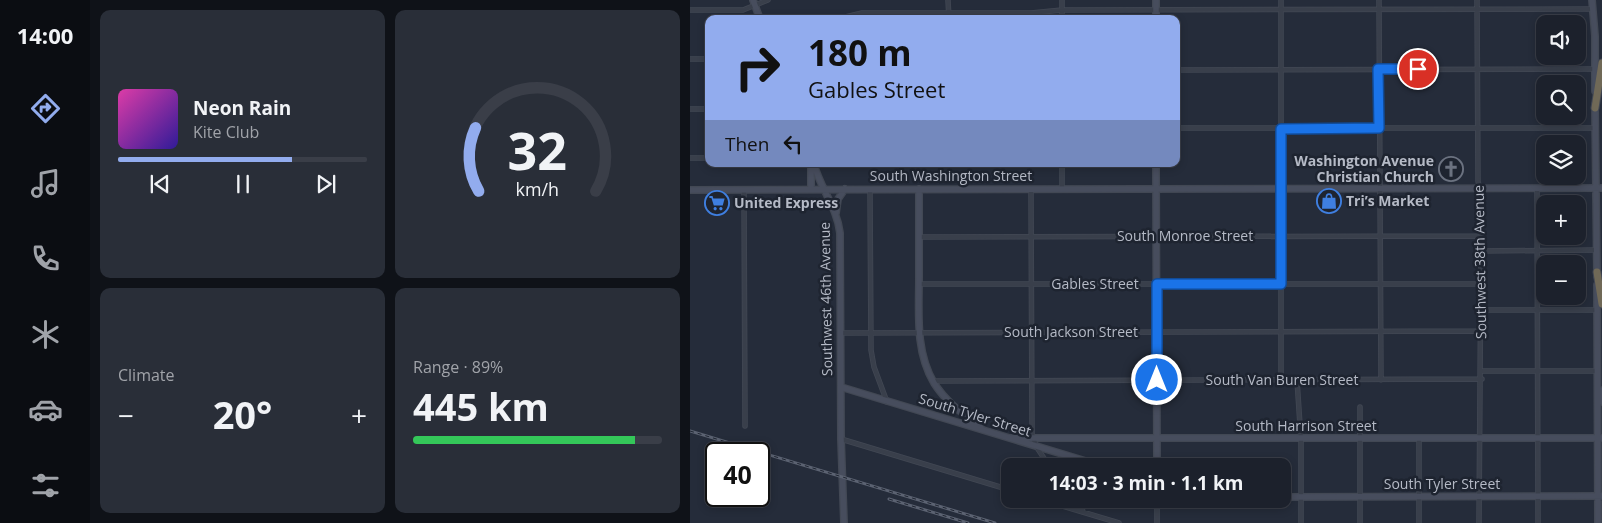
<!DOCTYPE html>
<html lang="en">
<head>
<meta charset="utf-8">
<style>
	body { margin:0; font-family:"Open Sans",sans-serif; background:#292e38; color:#f1f3f6; height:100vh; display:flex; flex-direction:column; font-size:19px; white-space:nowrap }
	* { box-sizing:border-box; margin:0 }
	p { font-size:16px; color:#a0a3a9 }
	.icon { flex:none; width:28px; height:28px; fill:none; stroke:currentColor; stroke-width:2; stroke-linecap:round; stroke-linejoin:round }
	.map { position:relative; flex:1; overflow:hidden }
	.panel { display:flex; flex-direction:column; gap:10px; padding:10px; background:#0f1218; width:600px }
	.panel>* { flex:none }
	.guide { position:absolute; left:15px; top:15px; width:475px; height:152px; border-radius:10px; box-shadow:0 2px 8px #0003,0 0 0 1px #3a3e48; background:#92acee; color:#111; overflow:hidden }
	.buttons { position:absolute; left:846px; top:15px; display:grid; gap:10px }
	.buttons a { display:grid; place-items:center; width:50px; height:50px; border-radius:10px; background:#1c212c; box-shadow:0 2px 8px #0003,0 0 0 1px #3a3e48; font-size:25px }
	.speed { position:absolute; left:15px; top:442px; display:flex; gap:10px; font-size:25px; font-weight:700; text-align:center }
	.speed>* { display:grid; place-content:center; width:65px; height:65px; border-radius:50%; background:#1c212c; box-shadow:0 2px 8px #0003,0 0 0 1px #3a3e48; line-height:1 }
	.speed .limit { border:2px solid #111; border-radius:8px; background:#fff; color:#111 }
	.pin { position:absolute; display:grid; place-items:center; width:42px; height:42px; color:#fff; margin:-21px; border:2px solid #fff; border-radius:50%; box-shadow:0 1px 5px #0007 }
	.me { position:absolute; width:55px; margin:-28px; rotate:0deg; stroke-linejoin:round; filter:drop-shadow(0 0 4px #0008) }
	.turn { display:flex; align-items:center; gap:18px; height:105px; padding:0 20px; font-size:22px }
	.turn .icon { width:65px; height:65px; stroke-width:2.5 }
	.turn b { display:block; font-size:35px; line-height:42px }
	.then { display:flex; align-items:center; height:48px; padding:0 20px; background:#0003; gap:10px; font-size:19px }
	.big { font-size:38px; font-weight:700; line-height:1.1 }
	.panel .tile { flex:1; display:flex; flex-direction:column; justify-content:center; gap:8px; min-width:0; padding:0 18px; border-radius:10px; background:#292e38 }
	.panel .dial { align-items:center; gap:0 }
	.dial svg { height:130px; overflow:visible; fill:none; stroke:#3a3e48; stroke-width:7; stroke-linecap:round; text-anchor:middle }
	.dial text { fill:#f1f3f6; stroke:none }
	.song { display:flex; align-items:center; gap:15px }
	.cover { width:60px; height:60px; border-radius:8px; background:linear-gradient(135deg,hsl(320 70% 55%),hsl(250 70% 35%)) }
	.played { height:5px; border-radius:2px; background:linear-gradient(90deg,#92acee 70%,#3a3e48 70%) }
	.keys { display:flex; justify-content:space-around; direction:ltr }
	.heat { display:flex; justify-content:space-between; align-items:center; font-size:28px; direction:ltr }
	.charge { height:8px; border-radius:4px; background:linear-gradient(90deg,#34c759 89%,#3a3e48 0) }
	.panel .tiles { flex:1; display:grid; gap:10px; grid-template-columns:repeat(2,1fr) }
	.trip { position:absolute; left:311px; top:458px; width:290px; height:50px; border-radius:10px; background:#1c212c; box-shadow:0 2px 8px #0003,0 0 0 1px #3a3e48; font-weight:700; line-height:50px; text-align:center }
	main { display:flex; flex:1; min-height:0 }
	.menu { display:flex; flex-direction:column; width:90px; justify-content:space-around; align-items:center; background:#0b0d12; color:#a0a3a9 }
	.menu .icon { width:35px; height:35px }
	.menu .on { color:#92acee }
	.menu b { font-size:22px; color:#f1f3f6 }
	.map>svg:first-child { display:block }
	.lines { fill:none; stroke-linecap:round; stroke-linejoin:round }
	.street-casing { stroke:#424854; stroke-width:5.5 }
	.secondary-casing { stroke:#424854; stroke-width:8 }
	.highway-casing { stroke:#414753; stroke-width:9 }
	.street { stroke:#393f4b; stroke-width:4 }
	.secondary { stroke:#474d5d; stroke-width:5.5 }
	.highway { stroke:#706957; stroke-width:7 }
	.rail-casing { stroke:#5b6271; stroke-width:3 }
	.rail { stroke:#1e2430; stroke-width:1; stroke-dasharray:4; stroke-linecap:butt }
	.route-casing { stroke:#114b97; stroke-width:12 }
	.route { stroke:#1a73e8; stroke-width:9 }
	.labels { text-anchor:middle; stroke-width:5; stroke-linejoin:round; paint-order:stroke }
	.poi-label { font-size:14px; font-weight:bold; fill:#b5bac6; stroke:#1e2430; text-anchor:start }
	.street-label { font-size:14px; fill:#b5bac6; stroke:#1e2430 }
</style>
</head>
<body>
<main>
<nav class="menu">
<b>14:00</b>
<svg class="icon on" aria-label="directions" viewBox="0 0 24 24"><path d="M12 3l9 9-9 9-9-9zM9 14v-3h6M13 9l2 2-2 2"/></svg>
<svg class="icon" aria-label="music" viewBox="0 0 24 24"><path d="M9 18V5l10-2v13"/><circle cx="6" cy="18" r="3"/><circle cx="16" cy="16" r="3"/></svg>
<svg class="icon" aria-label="phone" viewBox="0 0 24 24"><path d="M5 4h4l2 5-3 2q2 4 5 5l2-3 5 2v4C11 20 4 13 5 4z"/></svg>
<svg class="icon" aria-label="climate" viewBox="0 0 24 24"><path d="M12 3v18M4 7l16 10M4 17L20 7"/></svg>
<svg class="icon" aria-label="car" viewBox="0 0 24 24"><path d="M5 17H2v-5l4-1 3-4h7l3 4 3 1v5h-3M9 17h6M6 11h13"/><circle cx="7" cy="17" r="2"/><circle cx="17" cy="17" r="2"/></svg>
<svg class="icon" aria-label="filters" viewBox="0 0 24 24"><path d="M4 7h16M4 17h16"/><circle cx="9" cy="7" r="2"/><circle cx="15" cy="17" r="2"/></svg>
</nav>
<section class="panel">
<div class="tiles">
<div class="tile">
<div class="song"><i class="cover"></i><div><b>Neon Rain</b><p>Kite Club</p></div></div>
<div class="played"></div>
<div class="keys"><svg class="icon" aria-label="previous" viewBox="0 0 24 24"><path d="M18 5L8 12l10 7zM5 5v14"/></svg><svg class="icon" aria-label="pause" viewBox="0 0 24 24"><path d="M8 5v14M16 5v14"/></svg><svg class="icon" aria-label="next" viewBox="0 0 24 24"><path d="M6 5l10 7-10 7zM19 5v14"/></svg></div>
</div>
<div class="tile dial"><svg viewBox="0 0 100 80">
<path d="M14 69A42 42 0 1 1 86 69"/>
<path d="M14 69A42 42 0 0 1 12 30" stroke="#92acee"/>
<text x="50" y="56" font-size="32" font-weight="700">32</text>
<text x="50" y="72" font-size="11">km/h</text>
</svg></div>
<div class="tile"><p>Climate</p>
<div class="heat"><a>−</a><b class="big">20°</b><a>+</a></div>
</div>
<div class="tile"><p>Range · 89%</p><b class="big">445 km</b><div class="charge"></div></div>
</div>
</section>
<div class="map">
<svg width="912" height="523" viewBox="0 0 912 523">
	<rect width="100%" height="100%" fill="#252c3a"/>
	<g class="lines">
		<defs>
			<path id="street" d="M258,0L259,19
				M372,0V19
				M591,0V379
				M689,0L691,380
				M787,0L788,181L791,195V251L789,523
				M0,10H53L78,0
				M147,19L172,13H341L372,10L903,9
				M0,59H19
				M486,70L905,69
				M0,109H19
				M486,128H905
				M0,158H19
				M372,164V189
				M847,188L848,523
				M54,189L55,426
				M180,189L181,350L184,367L197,402
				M341,189L342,434L346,446L359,466
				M229,237L791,236
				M791,251L906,250
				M229,284H791
				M791,310H907
				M150,333L791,331
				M792,371H907
				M607,380L611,440V523
				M243,381L792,379
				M151,439L320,490
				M729,439V523
				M349,499L429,523
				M382,499L392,508L393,512
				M467,523V499
				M670,523V407"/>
			<path id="secondary" d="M63,0L70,19
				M466,0V19
				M902,0L905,36V91
				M905,105L907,276
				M121,164V189
				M124,164C130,188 147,207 150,233L151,439L154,523
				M466,164L467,466
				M229,189C229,219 229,248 229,277C229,313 225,351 244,383C256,402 273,414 291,428
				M0,190L912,188
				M146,213L148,199L155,189
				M907,285L908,523
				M151,387L412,466
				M910,390L912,402
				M320,438H912
				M592,497L912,496"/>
			<path id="highway" d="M905,108L912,63
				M907,272L912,304"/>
		</defs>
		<use href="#street" class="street-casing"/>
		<use href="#secondary" class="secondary-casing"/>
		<use href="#highway" class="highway-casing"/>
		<use href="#street" class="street"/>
		<use href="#secondary" class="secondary"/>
		<use href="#highway" class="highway"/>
		<defs>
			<path id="rail" d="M0,431L305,523
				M199,499L278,523"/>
		</defs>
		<use href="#rail" class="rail-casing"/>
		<use href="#rail" class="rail"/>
	</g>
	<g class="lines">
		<defs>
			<path id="route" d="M467,380V284H591V129L689,128L688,69H728"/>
		</defs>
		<use href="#route" class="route-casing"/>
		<use href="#route" class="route"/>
	</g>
	<defs>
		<symbol id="church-ring" viewBox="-11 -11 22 22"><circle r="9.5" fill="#1e2430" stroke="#6b7280" stroke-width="1.5"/><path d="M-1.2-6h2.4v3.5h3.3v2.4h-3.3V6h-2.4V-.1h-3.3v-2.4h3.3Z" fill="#6b7280"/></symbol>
		<symbol id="shop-ring" viewBox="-11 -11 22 22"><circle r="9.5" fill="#1e2430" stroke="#3f7fe0" stroke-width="1.5"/><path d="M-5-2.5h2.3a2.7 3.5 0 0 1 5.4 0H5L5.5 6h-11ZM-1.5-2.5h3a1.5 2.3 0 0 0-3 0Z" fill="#3f7fe0"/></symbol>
		<symbol id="supermarket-ring" viewBox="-11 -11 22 22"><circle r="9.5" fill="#1e2430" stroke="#3f7fe0" stroke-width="1.5"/><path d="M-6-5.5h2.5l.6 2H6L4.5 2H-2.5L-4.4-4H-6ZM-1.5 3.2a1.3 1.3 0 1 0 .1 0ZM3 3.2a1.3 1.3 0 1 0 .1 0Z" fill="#3f7fe0"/></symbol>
	</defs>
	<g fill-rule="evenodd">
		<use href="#church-ring" x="747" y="155" width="28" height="28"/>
		<use href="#shop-ring" x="625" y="187" width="28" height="28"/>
		<use href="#supermarket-ring" x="13" y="189" width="28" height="28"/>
	</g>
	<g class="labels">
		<g class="poi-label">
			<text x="744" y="166" text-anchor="end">Washington Avenue<tspan x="744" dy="16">Christian Church</tspan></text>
			<text x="656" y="206">Tri’s Market</text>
			<text x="44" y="208">United Express</text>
		</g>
		<g class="street-label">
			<text x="261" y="181">South Washington Street</text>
			<text x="495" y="241">South Monroe Street</text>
			<text transform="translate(790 262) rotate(-91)" y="5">Southwest 38th Avenue</text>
			<text x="405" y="289">Gables Street</text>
			<text transform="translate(136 299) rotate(-91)" y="5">Southwest 46th Avenue</text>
			<text x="381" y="337">South Jackson Street</text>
			<text x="592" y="385">South Van Buren Street</text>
			<text transform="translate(285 415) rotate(17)" y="5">South Tyler Street</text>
			<text x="616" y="431">South Harrison Street</text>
			<text x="752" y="489">South Tyler Street</text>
		</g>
	</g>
</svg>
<div class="buttons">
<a><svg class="icon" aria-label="sound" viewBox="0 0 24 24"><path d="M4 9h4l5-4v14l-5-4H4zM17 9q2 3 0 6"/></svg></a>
<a><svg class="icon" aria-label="search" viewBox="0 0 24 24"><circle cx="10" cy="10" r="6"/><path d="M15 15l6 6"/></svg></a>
<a><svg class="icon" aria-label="layers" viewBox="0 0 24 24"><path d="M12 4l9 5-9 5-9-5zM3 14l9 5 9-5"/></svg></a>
<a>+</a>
<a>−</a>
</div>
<div class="speed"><div class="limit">40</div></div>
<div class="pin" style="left:728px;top:69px;background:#d93025"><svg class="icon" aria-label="arrive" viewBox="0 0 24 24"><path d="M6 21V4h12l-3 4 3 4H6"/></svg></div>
<svg class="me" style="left:467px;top:380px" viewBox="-20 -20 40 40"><circle r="17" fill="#1a73e8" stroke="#fff" stroke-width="3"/><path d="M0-11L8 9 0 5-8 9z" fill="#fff"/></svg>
<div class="trip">14:03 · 3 min · 1.1 km</div>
<div class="guide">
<div class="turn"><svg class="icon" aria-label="right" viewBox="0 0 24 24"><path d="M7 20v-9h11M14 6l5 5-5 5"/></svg><div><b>180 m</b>Gables Street</div></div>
<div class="then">Then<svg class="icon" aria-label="left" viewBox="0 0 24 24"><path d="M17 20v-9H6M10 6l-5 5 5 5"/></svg></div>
</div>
</div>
</main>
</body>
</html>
